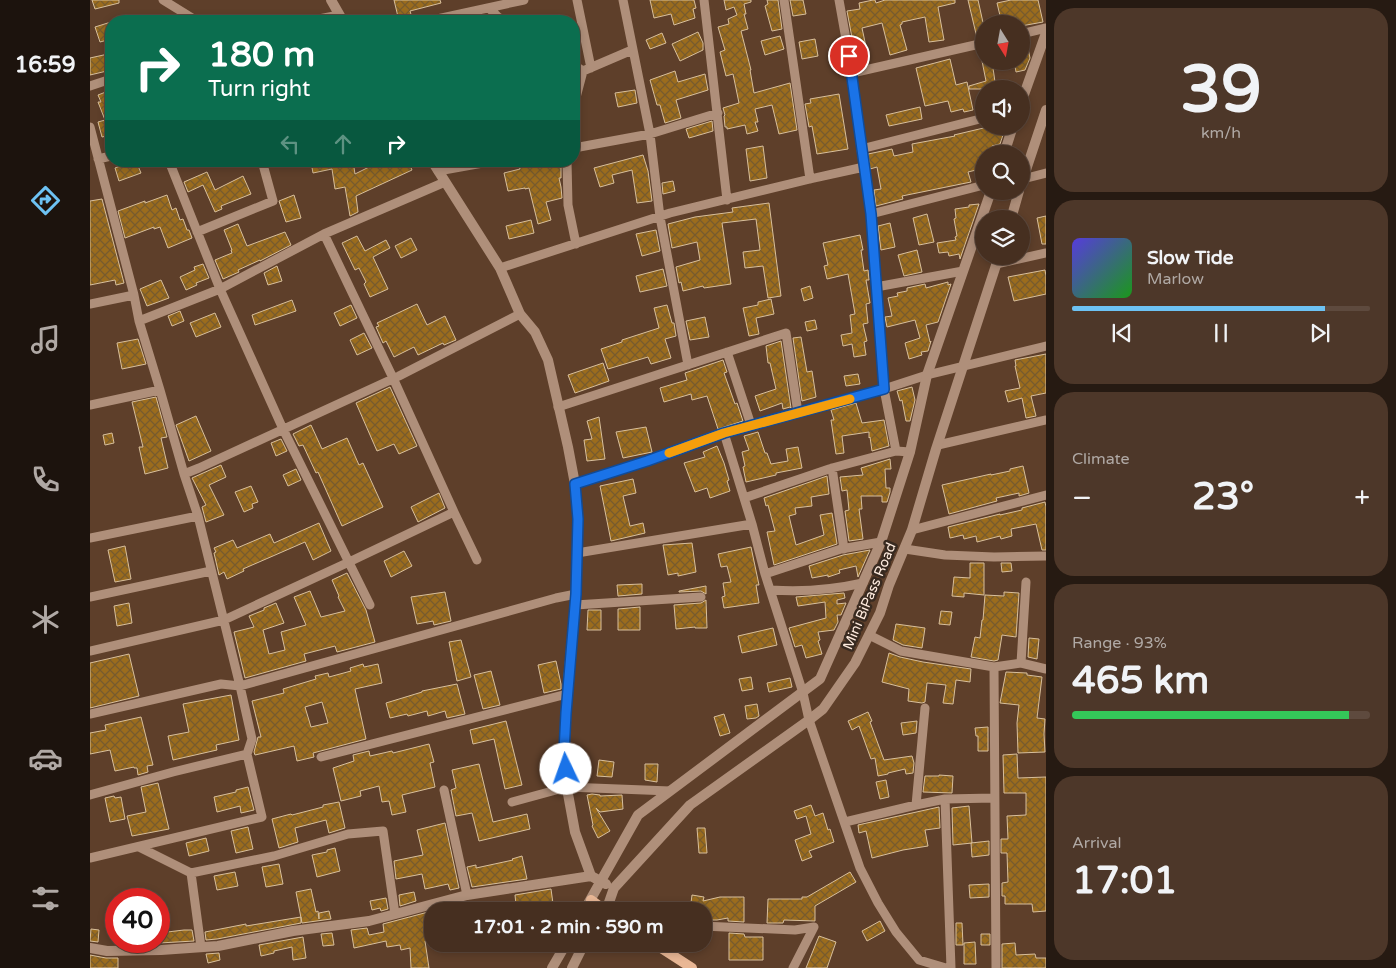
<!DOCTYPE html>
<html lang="en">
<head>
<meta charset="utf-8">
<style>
	body { margin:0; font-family:"Varela Round",sans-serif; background:#4d3729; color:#f1f3f6; height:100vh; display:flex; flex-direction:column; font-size:19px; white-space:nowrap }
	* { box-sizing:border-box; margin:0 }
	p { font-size:16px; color:#b0a9a5 }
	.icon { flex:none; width:28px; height:28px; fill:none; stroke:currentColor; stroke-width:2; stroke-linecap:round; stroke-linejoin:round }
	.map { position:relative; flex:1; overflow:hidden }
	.drawer { display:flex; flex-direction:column; gap:8px; padding:8px; background:#261a12; width:350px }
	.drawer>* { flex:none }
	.top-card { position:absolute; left:15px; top:15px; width:475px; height:152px; border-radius:20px; box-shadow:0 2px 8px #0003,0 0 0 1px #5e4a3e; background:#0b6e4f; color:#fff; overflow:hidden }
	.needle { width:32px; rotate:169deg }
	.controls { position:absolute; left:885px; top:15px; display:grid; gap:10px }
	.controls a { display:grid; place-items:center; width:55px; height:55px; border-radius:50%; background:#462f20; box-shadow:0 2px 8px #0003,0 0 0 1px #5e4a3e; font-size:25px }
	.speed { position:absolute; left:15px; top:888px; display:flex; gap:10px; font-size:25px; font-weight:700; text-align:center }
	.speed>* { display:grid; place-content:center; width:65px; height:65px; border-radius:50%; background:#462f20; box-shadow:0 2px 8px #0003,0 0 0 1px #5e4a3e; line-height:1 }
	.speed .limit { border:8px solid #d22; background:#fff; color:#111 }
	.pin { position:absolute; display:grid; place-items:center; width:42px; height:42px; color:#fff; margin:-21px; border:2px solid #fff; border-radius:50%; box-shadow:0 1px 5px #0007 }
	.me { position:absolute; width:55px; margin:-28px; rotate:357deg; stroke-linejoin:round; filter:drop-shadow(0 0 4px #0008) }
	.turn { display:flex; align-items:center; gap:18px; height:105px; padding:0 20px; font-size:22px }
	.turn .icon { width:65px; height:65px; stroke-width:2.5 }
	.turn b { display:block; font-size:35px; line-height:42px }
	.lanes { display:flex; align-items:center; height:48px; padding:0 20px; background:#0003; justify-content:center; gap:25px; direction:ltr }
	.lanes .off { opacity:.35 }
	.big { font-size:38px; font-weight:700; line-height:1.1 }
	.drawer .tile { flex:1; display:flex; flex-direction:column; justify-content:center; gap:8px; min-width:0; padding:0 18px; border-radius:20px; background:#4d3729 }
	.drawer .dial { align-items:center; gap:0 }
	.dial b { font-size:65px; line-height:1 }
	.song { display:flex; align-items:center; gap:15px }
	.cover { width:60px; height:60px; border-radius:8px; background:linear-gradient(135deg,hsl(250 70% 55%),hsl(120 70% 35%)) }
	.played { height:5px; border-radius:2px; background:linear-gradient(90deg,#6dc2f3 85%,#5e4a3e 85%) }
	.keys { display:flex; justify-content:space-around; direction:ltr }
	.heat { display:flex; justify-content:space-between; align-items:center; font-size:28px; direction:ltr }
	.charge { height:8px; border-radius:4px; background:linear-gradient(90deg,#34c759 93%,#5e4a3e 0) }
	.trip { position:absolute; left:334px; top:902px; width:288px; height:50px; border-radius:20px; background:#462f20; box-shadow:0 2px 8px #0003,0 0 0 1px #5e4a3e; font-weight:700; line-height:50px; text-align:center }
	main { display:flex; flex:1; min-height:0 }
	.dock { display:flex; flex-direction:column; width:90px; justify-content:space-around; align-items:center; background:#1c130d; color:#b0a9a5 }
	.dock .icon { width:35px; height:35px }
	.dock .current { color:#6dc2f3 }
	.dock b { font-size:22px; color:#f1f3f6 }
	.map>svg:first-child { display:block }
	.building { fill:url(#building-cross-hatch); stroke:#d8bf9c; fill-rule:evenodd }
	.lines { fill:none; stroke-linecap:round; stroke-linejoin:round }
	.minor { stroke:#af8f7a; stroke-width:9 }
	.tertiary { stroke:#af8f7a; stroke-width:10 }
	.secondary { stroke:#e9b795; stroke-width:10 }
	.route-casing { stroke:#114b97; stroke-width:12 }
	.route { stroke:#1a73e8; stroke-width:9 }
	.slow { stroke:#f59e0b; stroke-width:9 }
	.labels { text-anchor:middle; stroke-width:5; stroke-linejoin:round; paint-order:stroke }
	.street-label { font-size:14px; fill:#feebde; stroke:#382a20 }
</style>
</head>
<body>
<main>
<nav class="dock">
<b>16:59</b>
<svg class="icon current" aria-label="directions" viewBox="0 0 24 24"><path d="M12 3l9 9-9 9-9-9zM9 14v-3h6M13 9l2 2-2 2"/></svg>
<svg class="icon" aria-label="music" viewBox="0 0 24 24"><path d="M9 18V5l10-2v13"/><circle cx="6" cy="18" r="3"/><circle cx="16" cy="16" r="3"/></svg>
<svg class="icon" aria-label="phone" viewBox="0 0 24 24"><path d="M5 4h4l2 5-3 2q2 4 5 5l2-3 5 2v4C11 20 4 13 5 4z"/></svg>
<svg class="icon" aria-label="climate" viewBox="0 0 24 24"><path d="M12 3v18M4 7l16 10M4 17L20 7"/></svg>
<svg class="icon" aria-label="car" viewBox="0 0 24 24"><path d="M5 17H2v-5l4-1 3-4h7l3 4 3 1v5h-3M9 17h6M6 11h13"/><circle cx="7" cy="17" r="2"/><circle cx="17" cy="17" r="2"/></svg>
<svg class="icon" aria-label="filters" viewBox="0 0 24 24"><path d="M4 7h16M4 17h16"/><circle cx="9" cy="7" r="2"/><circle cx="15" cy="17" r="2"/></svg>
</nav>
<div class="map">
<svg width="956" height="968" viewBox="0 0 956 968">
	<defs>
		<pattern id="building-cross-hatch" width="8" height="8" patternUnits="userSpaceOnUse" patternTransform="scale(1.25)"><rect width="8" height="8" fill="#9b6c1d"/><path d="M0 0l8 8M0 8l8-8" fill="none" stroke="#775b2e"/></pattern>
	</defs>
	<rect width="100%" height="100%" fill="#5e3f2a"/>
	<path class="building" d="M2,0H29V3L5,9Z
		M304,0H350L351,3L320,11L323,21H309Z
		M560,0H604L606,8L603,9L605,18L584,25L581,14L564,18Z
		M634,0H661V2L654,4L656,14H654L658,29L651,31L661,70H660L664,93L700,83L707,130L689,134L682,105L665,109L668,122H665L668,131L657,134L655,125L637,129V127H635L634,116L635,115L633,108L649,103L643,74L636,76L630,52L635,50L628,27L639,24L638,19L647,15L644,7L636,10Z
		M677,0H688L692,29L682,31L675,6L678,4Z
		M700,0H713L716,14L703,16Z
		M783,0H785L786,3L795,0H865V3L848,7L854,40L839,42L835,17L812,22V24L810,25L817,50L800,55L792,23L772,28L778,56L766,59L757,11L770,9L769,3Z
		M878,0H888L894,27V37L887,38Z
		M921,0H948L953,22L931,26V24H912L907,3Z
		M21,22V39L10,42L5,27Z
		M608,32L613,43V50L590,61L582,44Z
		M572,33L576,43L560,49L556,40Z
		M690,36L694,49L675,55L671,41Z
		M725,39L728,56L712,59L709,42Z
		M936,39L940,58L935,70L926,72L924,61H931V40Z
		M18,54L21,70L0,75V58Z
		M860,59L866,85L877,82L883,110L874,112L873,109L861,112L858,101L835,106L826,68Z
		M892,61H902L906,89H879V86L896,81Z
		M585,71L588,82L615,74L618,90L586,100L591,118L575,123L570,105H567L560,80Z
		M21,90V135L12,137L8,122L15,120L8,102H11L8,95Z
		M545,90L547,103L528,107L525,93Z
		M749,94L758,149L727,154L722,126L719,127L715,104L721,103L720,99Z
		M830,107L832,119L799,126L796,115Z
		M622,121L623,131L599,138L596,129Z
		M902,126H916L910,144L902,146L904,153L894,154V168L878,172L881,182L812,196L813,199L786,206L784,190L791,189L787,167L780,169L778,154L802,149L804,156L823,152L822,144L865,136L864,135Z
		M673,146L677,178L660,181L656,149Z
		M553,155L558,171L562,201L547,203L542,170L522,175L524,183L510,187L504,168Z
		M43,161H46L51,173L29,181L25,168Z
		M227,161H263L265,174L291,161H318L322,170L266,196L268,212L260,216L255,187L245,189L242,169L223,173L221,162Z
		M448,161H471V178H469L471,187L472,198L456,202L461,220L448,224L439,188L435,189V188L418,191L414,173L430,169L429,166Z
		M117,172L125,190L153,176L161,194L131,206L132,209L125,212L113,185L98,192L94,182Z
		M583,181L585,191L573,194L572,183Z
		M77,195L82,210L86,208L90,220L93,219L97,230H99L102,238L78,248L70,227L64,229V227L35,238L28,211L55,201V203Z
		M204,195L211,218L196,222L189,201Z
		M12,199L34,283L26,285L25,280L0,285V201Z
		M679,203L691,296L678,298L673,266L655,268L653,252L670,250L666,219L632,223L641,284L614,288L613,286L593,291L591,282L589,283L586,267L610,260L607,242L582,248L578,224L605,217L643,212L642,208Z
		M889,204L870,259L869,254L859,256L858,252L849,253L847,243L866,240L865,237L867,236L864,219L866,218L865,209L879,207V205Z
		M837,214L844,242L829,245L823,218Z
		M956,216V244H952L947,218Z
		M441,220L444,233L419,239L416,226Z
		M800,223L805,247L791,250L788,226Z
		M148,224L157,246L195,232L201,245L170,261V260L148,270L149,272L133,279L125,260L142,253L141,250H142L134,230Z
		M566,230L570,251L552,256L546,234Z
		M770,235L773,250H771L774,271L778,270L779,280H776L780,303L776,304L778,323L773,324L777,341L774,342L776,355L764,357L762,344L753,346L751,335L762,333L760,315L765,314L758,274L737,279L734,266L738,265L733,243Z
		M267,236L275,251L296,240L300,248L283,257L298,289L280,297L274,284L276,282L269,268L265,270L252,243Z
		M321,238L327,250L311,258L305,246Z
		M827,250L832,272L814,276L808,255Z
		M113,264L119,278L106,283L107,285L96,290L90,277L105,270L104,267Z
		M187,266L192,281L178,285L174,273Z
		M573,269L577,286L550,292L546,276Z
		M955,270L956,276V294L924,301L918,277Z
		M71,280L79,298L57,306L50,289Z
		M858,282V285L861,284L848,322L836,325L840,342L841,341L838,351L831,352L832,355L819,359L815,343L830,338L825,320L797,327L795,317L802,316L798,298L808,296L807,293L817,291V288L835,284L836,288Z
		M720,286L723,298L714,301L711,289Z
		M681,299L684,314L666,318L669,334L659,336L653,308L668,305V302Z
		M202,300L206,311L165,325L162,315Z
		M327,304L337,325L355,316L366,340L354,345L353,343L328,355L324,347L304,357L296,341L293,343L286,327L289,326L287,323Z
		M261,305L267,318L250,326L244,313Z
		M577,305L582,323H584L586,336L575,339L581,358L561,364L558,357L518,369L511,349L532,342V340L569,328L564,308Z
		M90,311L94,321L82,326L78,316Z
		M125,313L131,327L106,337L100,323Z
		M615,317L619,337L600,340L596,321Z
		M725,320L727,329L717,331L715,322Z
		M274,333L282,348L267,355L260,340Z
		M711,337L717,372L722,371L726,397L712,401L703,338Z
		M48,339L56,364L32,369L27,343Z
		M691,341L701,408L700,407L693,409L692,403L670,411L665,396L686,389L680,363H678L676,346Z
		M956,354V393L941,396L946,416L936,418L932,398L918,402L915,391L930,388L925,366H926L925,360Z
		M633,360L637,372L634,373L645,404L647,403L653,421L628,429L617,396L602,400L601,394L574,402L570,388L597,380L595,373Z
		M513,363L519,381L485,393L478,375Z
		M768,374L770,384L756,386L754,376Z
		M300,387L327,446L309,454L304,444L287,451L266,403Z
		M822,387L825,400L820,421H816L812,400L810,401L807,391Z
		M66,397L77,437L71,438L78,468L55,474L49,447H53L42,402Z
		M766,403L772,423L794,420L799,446L782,451L780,437L779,438V432L752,436L754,453L746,454L741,420H744L741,410Z
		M106,416L121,451L99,461L86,425Z
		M509,417L515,459L497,461L494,440L502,439L497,421Z
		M221,425L232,449L257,438L269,465L273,463L293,507L252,526L228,472L226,473L213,445L209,446L203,434Z
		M556,427L562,452L533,458L526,432Z
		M668,432L675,453H677L681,464L698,461L696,449L708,447L712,468L686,473V475L656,482L653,467L655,466L652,452L659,450L654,436Z
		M22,433L24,443L15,445L13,435Z
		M191,439L197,451L186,456L181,443Z
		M627,446L634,463L639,480L637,481L640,491L620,498L617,488L605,492L594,463L615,457L613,452Z
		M800,459L801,469H795L796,488H800V492L797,502H792V496H771L772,509H769L773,539L759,541L755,511L759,510L757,490L752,491L750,477L773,475L771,468Z
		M131,465L136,477L119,485L134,515L116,522L112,507L116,505L102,478Z
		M933,466L939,493L929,496V493L906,498L907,501L859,514L852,485L901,474V475L920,471V469Z
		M206,469L211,480L198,486L193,475Z
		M737,476L739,494L721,497L722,506L705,508L706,514L699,516L706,545L734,535L730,515L742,513L747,544L684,565L677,532L685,531L678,505L676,506L674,498Z
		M543,479L546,493L533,496L540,526L553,523L555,533L521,541L510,486Z
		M161,486L168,502L162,504L163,508L154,512L145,492Z
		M349,493L355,508L328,522L321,507Z
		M955,502L956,507V550H952L946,524L921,529L922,536L911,539L910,536L887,542L886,536L874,539L873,535L860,538L858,527L910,514V515L932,510V508Z
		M229,523L241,551L223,560L215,542L153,569L154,571L137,579L134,572L129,575L124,553L126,552L124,548L143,540L147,548L180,534L184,543Z
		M602,543L606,572L588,576V573L578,575L573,545Z
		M35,546L41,579L25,582L18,550Z
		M661,547L669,585H666L669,603L634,608L632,597L635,596L633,583L641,582L637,566L631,567L628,554Z
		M780,550L768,577L766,566L749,570L750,573L738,577V575L722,578L719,566L753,555Z
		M314,551L322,566L301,577L294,561Z
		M880,563H894V595L874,593V597L862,596L864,577L880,578Z
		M911,563H921L922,571L912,572Z
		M257,573L276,610L285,642L247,652L245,646L214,654L216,661L155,678L144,632L164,627L159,616L174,610V608L186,603L194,623L173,630L179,654L195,650L191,632L216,625L204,597L220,591L231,617L255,611L248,597L249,596L242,580Z
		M552,584V594L528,596L527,585Z
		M616,586V594L611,591L589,592V591Z
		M355,592L361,621L344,625L343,621L327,624L321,597Z
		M914,592L929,593L926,637L912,635L908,660L904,661L881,657L885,637L890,638L892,620H893L895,595L914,596Z
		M754,593L755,598L747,600V604L756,603L751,615H747L748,622L744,630L728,632L730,640L728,641L732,654L716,658L712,645L705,647L699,628L736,618L735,602L708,606L706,597Z
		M616,600L617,628H605V627L586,629L584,605L611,603Z
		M39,603L42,623L27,626L24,606Z
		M550,607V630H528V609Z
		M498,610H511V630H497Z
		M851,611L862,612L860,625L849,624Z
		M806,624L835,628L832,648L813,645L803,640Z
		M683,628L687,645L652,653L648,636Z
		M939,638L949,639L947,659L938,657Z
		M371,640L381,677L367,681L359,642Z
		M799,653L810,657L833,662L881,669L880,682L866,680L863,704L853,703L856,685L837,683L835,702L832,703L818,701L819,689L792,682Z
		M39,654L49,696L0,708V663Z
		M466,661L471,684V689L454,693L448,665Z
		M273,664L274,667L288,664L292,683L265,689L276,739L223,753L224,757L207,761L204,746L165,755L164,752L168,737H171L162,701L194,693L193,689L226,679L225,676L238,673L239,677L261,671L260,668ZM232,702L238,723L221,727L215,707Z
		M401,671L410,705L393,709L384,675Z
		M916,672L937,673V675L952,677L947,718L955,719L954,734L955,752L928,753L927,723L929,705L910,703Z
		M661,677L663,689L652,691L649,679Z
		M700,678L702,687L679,692L677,683Z
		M367,684L375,714L357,718L355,711L338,716L337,711L318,716L317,714L300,718L296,703L332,692V691Z
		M141,695L149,740L126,745L127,750L83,760L78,736L99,732L93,704Z
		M667,704L669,716L666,718L657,719L655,706Z
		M778,712L782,721L780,722L794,760L822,756L824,763L823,773L816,774L815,769L798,773V774L788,776L785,758L781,759L769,726L762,730L758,721Z
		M634,714L640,733L630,736L624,717Z
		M51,717L63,765L57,766L58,772L48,775L47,768H44V767L25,771L20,750L0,754V733L16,730L15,725Z
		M416,721L432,785L415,789L404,739L383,744L380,730Z
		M827,721L826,733L813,735L811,723Z
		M898,727V751H888V736H886L885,728Z
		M339,744L344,762L340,763L345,787L312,795L316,812L302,815L299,801L292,802L289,786L270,791L271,796L251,801L243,768L264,761L263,755L279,751L280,756L302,751L303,753Z
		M927,754L928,778L956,777V911L943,912L942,904H915V896H912V883L918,882L917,853H911V839H918L917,816L936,815V793H914L913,755Z
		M509,760L524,762L522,777L507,776Z
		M389,764L403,822L437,814L440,829L389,841L382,813L366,816L361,790L366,788L362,770Z
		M555,764H568L567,782L555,780Z
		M849,775L863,776L862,793L833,792L835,776H849Z
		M796,780L799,797L790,799L786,782Z
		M68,783L79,829L42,836L37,816L56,812L51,787Z
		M158,787L164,810L151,813L150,806L127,812L124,797L146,792V790Z
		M502,794L510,795V796L532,795L533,809L510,812L506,808L520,831L508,838L502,826L503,825L497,795Z
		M24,796L25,798L31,797L35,819L20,822L15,798Z
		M249,802L255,828L239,833L236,820L205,828L208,842L189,848L182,819L201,814L202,815L233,807V805Z
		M721,805L725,816L733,813L738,830L740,829L744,842L719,851L722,857L712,861L705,840L721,834L716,816L707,819L704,811Z
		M879,806L882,843L863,845L862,808Z
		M849,807L850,828L835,830L838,846L813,850L782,858L776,831L769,833L768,825Z
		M355,823L369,888L360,890L358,884L335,889L332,874L306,879L304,861L333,855L327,830Z
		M158,827L163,849L146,853L141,831Z
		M607,828H615L617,853H609Z
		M116,838L119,851L99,856L96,843Z
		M899,841V855L882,857L881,843Z
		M245,848L250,871L227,877L222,855L237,852V850Z
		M432,856L437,879L382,887L377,867L386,865V868L423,860L422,859Z
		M189,864L193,884L176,887L172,867Z
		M145,872L148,886L127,890L124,876Z
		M760,872L766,882L725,906V921L694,920L693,923H677L678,899H712V897H717Z
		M899,884V897L880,898L879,885Z
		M221,889L226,912L228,911L229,919V913L239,911L241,919L212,923L206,892Z
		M461,889L464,911H444L445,902L426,905L425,895Z
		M324,892L326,901L310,906L309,895Z
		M602,895L614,897L613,901L630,897H654V922L638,921V918L627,920H619L617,911H600Z
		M296,898L298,909L291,911L290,908L282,910L280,901Z
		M342,911V940L335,941L339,968H321L320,948L311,950L310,945L297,947L296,941L264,948L261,930L277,928L279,935L294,932L293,924Z
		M211,917V923L127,939L116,940L115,932L156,924V926Z
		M790,921L795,931L777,941L772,931Z
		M866,923H872L873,945H866Z
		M1,929L9,930L8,942L0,941Z
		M94,930H102L104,941L69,943V933Z
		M242,933L244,945L233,946L231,934Z
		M639,933L654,934L655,937H673V960H639Z
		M891,934H900V945H891Z
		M729,936L746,942L737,968H716Z
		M213,937L216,958L203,960L202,947L184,951V953L171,956L169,945Z
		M885,942L886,964H874V943Z
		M925,943L926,955L945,954L946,958H956V968H912V944Z
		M129,953L130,960L118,963L116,954Z
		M0,955L16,958H28V968H0Z"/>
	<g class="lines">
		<path class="minor" d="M73,0L107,21
			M487,0L501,68
			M533,0L560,134L570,217L598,365
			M614,0L637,200
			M694,0L720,179
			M749,0L762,73L771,149L781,214L786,287L873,271
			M399,8L408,17L416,21
			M219,21L249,15
			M338,21L434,0
			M931,34L956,28
			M484,65L493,71
			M762,73L894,43
			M0,86L21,79
			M484,105L493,71L542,50
			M0,127L44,295L49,321L70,390L94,474L108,516L150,686L162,739L157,754
			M484,148L560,134L628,113
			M771,149L894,118
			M8,159L21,156
			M79,161L130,289L193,429L280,605
			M477,161L478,205L486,244
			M348,171L404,161
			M933,179L956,173
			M781,214L894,185
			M107,232L183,201L172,161
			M234,234L303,378L364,512L387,560
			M906,264L956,253
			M410,268L580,213L720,179L774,167
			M786,287L794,389L837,375L956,346
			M0,304L44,295
			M49,321L130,289L234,234L355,182
			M637,352L661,425
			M0,405L70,390
			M468,407L696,333L708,413
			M634,433L662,524L675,574L713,693L719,720L770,868L788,903L806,932L829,960L856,968
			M848,445L956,420
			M742,468L754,549
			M94,474L109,468L309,376L430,314
			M485,484L557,461L634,433L794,389L806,451
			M654,498L742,468L806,451L820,452
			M822,530L956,495
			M0,538L108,516
			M815,549L855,555L904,557L956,556
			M487,553L662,524
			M675,574L751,549L791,542
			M681,590C712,592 742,590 773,583
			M0,597L121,571
			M485,605L611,597
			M779,635L811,651L904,667L931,663L956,669
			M0,651L134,620L259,562L364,512
			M931,663L936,582
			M904,667L906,968
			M0,714L131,684L150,686L466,598L486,594
			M231,757L477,694
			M354,790L377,895
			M0,795L83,772L157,754L172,817L0,858
			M855,799L861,968
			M422,802L477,787L580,791
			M826,805L835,708
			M755,822L826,805L855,799L904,798
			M49,847L101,873
			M612,926L705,930L724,927
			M111,947L101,873L184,856L258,834L293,831L305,914
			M703,968L724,927"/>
		<path class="tertiary" d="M241,0L253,21
			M931,103L956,33
			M914,154L923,126
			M342,161L410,268L430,314L445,332L458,360L478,447L485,484L488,519L486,594L477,694L474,752L478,794L485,832L501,876L516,884
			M931,185L956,110
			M921,219L929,191
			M494,911L548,815L730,679L791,542L820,452L837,375L901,191
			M516,911L524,888L600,805L719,720L733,709L765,663L790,613L799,585L822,530L846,449L909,256
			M0,948L17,951L71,950L128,946L203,931L279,921L377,895L501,876
			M462,968L476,944
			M482,968L494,944"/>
		<path class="secondary" d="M501,900L516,911
			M565,944L602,968"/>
	</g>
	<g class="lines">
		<defs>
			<path id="route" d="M476,769L474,752L476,713L486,594L488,519L485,484L557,461L634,433L794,389L781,214L759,56"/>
		</defs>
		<use href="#route" class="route-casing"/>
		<use href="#route" class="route"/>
		<path class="slow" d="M579,453L634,433L760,399"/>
	</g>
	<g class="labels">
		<g class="street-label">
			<text transform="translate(779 596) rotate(-67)" y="5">Mini BiPass Road</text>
		</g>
	</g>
</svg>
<div class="controls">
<a><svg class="needle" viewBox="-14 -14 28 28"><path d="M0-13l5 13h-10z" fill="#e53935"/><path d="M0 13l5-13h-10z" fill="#b0a9a5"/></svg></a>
<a><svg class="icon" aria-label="sound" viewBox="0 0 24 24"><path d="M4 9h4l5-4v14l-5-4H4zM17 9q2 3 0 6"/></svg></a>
<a><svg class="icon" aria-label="search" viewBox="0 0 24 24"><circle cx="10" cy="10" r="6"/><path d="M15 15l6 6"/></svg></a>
<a><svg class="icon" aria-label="layers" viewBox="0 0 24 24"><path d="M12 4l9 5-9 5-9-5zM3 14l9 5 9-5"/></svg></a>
</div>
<div class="speed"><div class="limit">40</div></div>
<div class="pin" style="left:759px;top:56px;background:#d93025"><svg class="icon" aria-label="arrive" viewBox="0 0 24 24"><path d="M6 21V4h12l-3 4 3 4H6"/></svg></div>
<svg class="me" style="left:476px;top:769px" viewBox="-20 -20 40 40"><circle r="19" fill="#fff"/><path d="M0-13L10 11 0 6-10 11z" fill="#1a73e8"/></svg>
<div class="trip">17:01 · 2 min · 590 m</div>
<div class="top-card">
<div class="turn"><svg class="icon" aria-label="right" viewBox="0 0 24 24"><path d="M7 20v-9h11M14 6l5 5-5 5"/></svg><div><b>180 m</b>Turn right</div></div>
<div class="lanes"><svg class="icon off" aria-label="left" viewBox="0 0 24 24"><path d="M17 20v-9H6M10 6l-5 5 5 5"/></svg><svg class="icon off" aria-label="ahead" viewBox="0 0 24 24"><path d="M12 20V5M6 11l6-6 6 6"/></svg><svg class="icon" aria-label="right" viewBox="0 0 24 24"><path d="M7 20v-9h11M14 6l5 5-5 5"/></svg></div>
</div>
</div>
<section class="drawer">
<div class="tile dial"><b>39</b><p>km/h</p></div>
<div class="tile">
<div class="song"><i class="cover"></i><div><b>Slow Tide</b><p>Marlow</p></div></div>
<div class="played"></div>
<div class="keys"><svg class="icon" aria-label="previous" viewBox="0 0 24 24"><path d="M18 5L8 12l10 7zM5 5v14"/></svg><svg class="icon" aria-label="pause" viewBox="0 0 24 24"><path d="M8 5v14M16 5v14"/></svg><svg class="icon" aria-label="next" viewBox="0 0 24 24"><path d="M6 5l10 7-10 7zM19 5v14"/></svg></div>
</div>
<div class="tile"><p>Climate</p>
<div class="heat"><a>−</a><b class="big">23°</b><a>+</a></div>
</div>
<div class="tile"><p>Range · 93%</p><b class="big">465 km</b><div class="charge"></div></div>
<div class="tile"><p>Arrival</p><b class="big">17:01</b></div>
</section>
</main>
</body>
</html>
